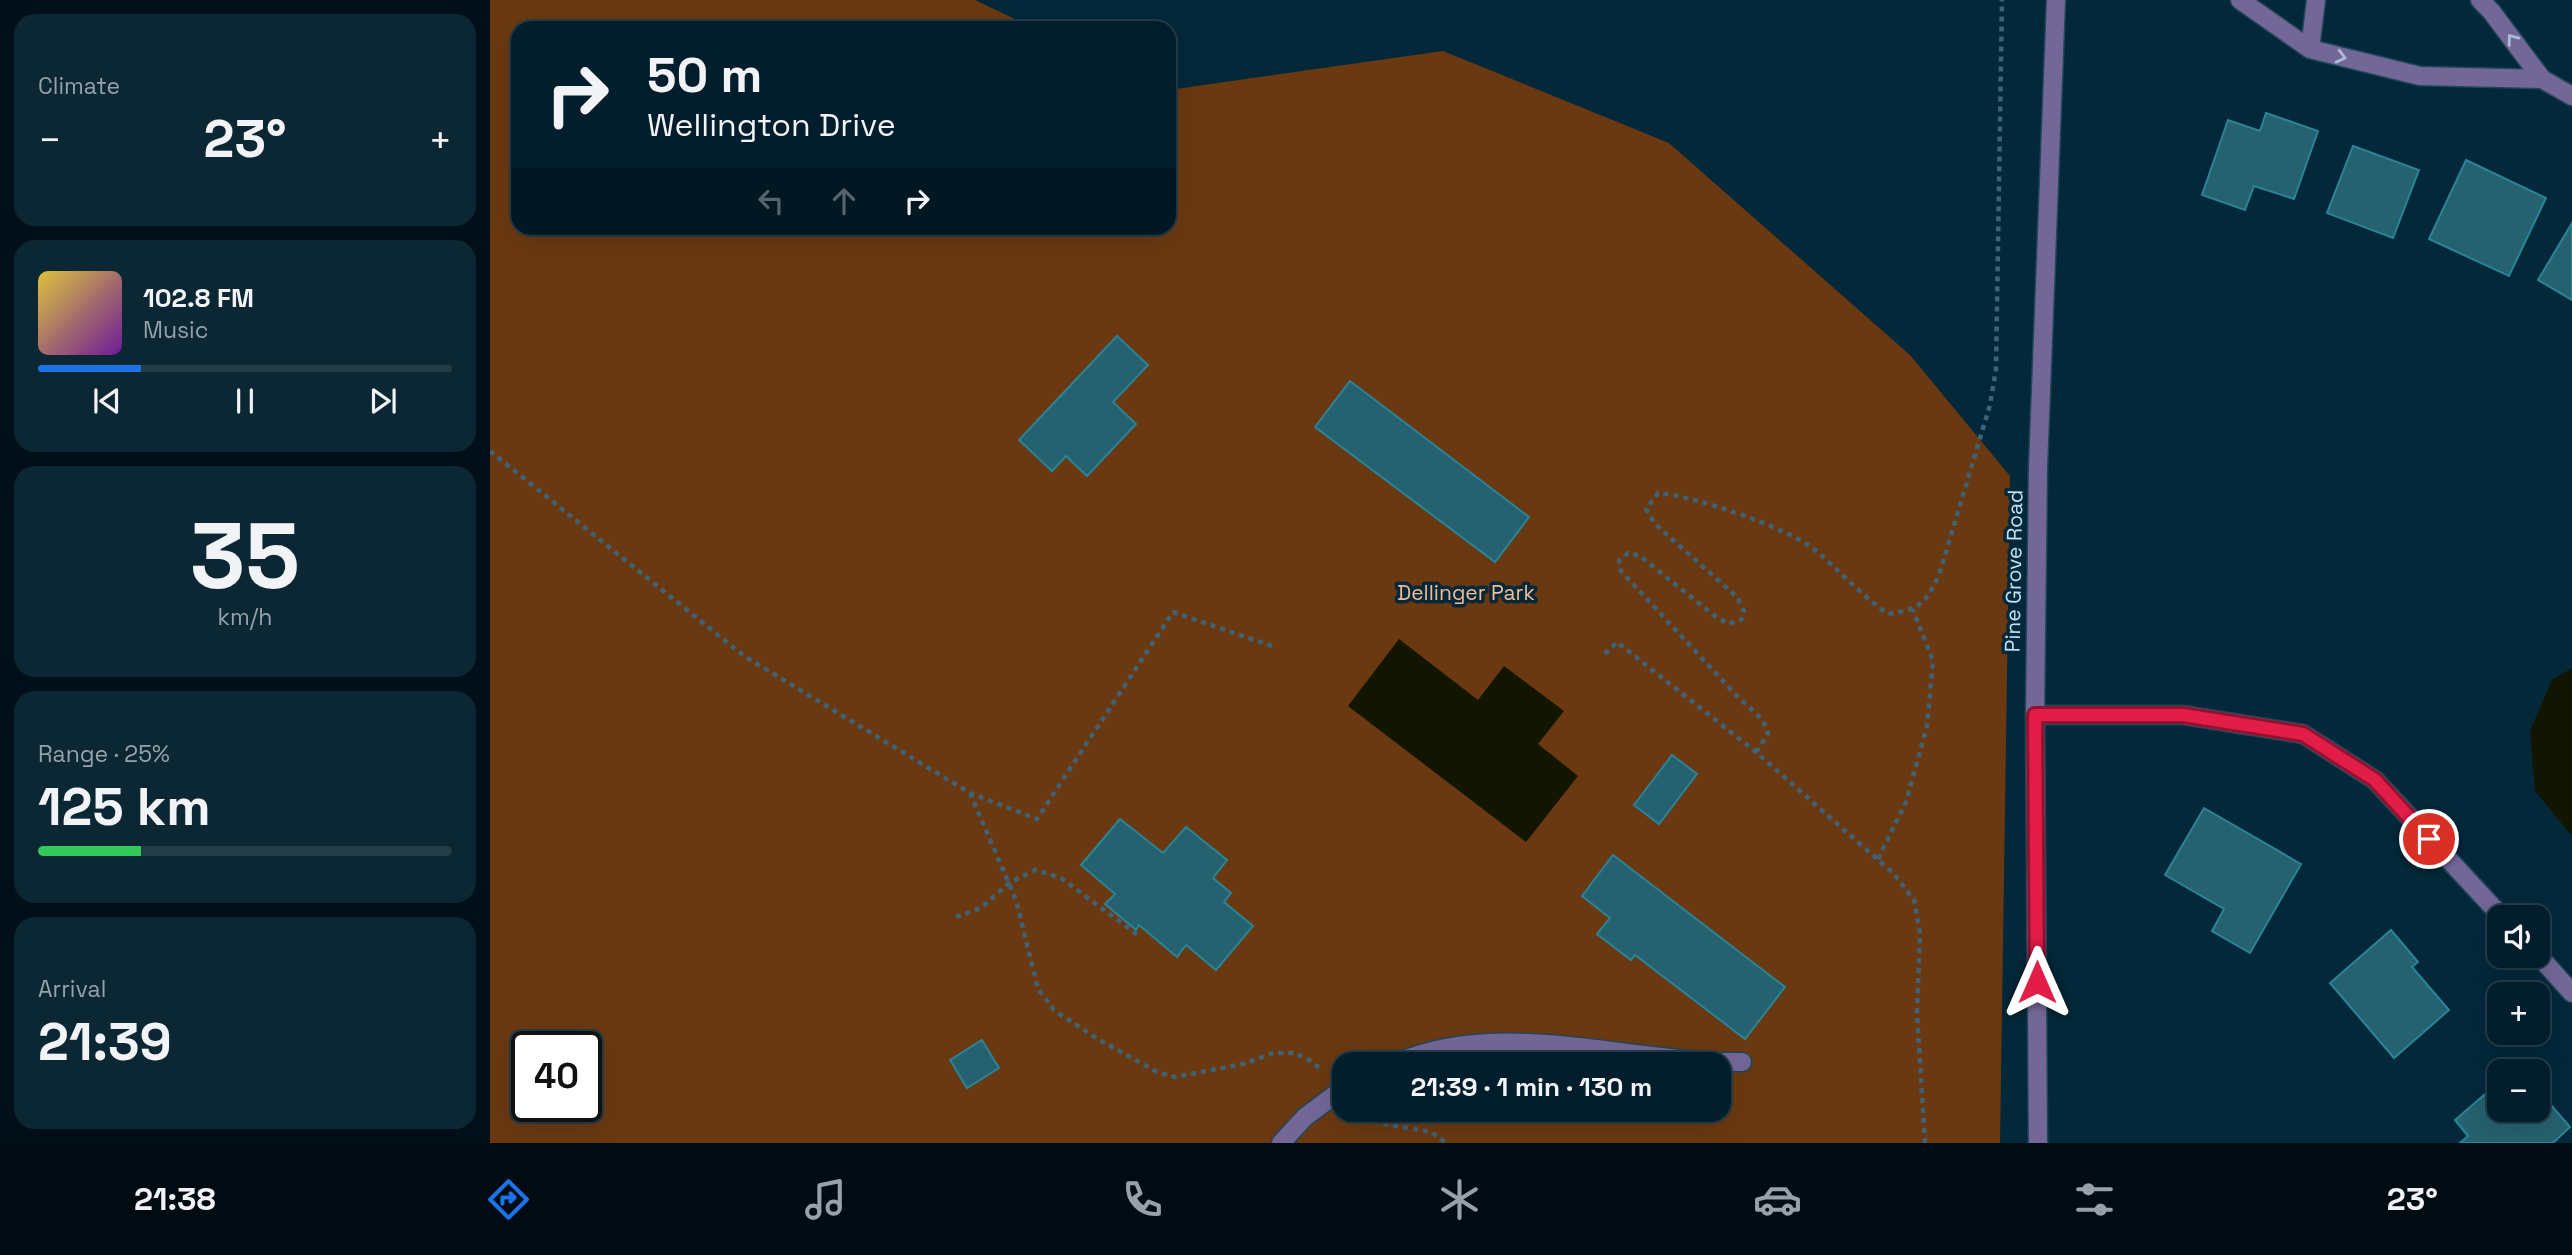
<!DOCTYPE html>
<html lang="en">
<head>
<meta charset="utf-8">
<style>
	body { margin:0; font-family:"Space Grotesk",sans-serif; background:#0c2734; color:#f1f3f6; height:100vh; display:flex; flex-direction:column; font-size:26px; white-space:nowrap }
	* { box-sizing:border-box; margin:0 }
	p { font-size:23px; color:#96a2a9 }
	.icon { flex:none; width:38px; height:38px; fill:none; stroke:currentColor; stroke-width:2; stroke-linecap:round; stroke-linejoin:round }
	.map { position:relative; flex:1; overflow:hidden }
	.sheet { display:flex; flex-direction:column; gap:14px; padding:14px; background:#011018; width:490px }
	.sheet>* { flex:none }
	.banner { position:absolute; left:21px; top:21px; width:665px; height:214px; border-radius:21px; box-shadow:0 7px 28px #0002,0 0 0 2px #233c48; background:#021e2c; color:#f1f3f6; overflow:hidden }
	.fabs { position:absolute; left:1997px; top:905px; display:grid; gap:14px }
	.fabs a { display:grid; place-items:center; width:63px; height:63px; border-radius:14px; background:#021e2c; box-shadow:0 7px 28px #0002,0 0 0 2px #233c48; font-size:35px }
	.speed { position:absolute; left:21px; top:1031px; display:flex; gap:14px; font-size:35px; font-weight:700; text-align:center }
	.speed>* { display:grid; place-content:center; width:91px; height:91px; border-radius:50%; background:#021e2c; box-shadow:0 7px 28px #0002,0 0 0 2px #233c48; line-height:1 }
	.speed .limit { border:4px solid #111; border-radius:10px; background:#fff; color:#111 }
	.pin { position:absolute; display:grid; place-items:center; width:60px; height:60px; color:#fff; margin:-30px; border:4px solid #fff; border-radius:50%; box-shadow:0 2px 7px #0007 }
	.me { position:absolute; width:77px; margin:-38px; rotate:0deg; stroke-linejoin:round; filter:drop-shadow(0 0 5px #0008) }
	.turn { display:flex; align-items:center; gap:24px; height:147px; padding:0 21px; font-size:32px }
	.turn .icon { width:91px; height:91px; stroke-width:2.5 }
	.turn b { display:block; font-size:49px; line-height:60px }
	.lanes { display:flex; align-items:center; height:66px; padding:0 21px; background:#0003; justify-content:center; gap:35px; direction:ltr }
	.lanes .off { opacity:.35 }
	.big { font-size:52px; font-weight:600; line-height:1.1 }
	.sheet .card { flex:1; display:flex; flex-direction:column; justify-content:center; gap:10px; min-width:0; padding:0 24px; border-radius:21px; background:#0c2734 }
	.sheet .dial { align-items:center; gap:0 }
	.dial b { font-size:91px; line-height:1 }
	.song { display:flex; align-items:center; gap:21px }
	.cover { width:84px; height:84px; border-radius:10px; background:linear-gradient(135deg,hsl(50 70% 55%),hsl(280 70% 35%)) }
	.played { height:7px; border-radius:4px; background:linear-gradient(90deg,#1a73e8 25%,#233c48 25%) }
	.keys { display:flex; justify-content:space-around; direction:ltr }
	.heat { display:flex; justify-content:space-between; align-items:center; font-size:38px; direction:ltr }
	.charge { height:10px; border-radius:5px; background:linear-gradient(90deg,#34c759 25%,#233c48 0) }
	.trip { position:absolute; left:842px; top:1052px; width:399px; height:70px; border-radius:21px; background:#021e2c; box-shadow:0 7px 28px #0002,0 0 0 2px #233c48; font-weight:600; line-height:70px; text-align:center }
	.tabs { display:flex; height:112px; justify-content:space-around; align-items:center; background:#010c12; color:#96a2a9 }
	.tabs .icon { width:49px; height:49px }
	.tabs .on { color:#1a73e8 }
	.tabs b { font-size:32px; color:#f1f3f6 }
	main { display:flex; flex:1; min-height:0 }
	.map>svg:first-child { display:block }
	.green { fill:#6a3911; fill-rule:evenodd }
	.water { fill:#121500 }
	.building { fill:#26616f; stroke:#2a8498; stroke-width:2 }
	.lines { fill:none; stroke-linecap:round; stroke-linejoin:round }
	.minor-casing { stroke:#214658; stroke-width:21 }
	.path { stroke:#3f6375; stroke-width:4.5; stroke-dasharray:5 5; stroke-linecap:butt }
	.minor { stroke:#736797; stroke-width:18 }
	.oneway { stroke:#aabcd9 }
	.route-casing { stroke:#92132f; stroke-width:18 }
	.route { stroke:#e11d48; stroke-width:12 }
	.labels { text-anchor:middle; stroke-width:7; stroke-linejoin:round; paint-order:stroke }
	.street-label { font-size:21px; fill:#c1e1f5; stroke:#03283a }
	.park-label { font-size:21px; fill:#f4bc96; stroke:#03283a }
</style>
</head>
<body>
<main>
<section class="sheet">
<div class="card"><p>Climate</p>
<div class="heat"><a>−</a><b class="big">23°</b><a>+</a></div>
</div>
<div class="card">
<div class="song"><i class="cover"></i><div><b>102.8 FM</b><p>Music</p></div></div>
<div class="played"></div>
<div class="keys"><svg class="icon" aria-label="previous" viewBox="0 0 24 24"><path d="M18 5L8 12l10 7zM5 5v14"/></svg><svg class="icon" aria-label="pause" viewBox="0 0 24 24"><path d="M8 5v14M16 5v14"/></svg><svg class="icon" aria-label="next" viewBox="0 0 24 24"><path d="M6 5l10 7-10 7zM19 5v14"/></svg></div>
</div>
<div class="card dial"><b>35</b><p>km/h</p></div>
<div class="card"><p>Range · 25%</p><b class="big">125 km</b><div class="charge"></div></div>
<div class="card"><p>Arrival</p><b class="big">21:39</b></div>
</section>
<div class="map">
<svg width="2082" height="1143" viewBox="0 0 2082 1143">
	<rect width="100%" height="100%" fill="#03283a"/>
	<path class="green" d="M0,0H485L544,28H28V228H679V90L953,51L1179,143L1420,355L1520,476L1510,1143H0ZM37,1046H96V1106H37ZM854,1064H1228V1110H854Z"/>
	<path class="water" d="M909,639L988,700L1014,666L1074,711L1048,744L1088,776L1036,842L858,706Z
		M2082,668V836L2045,791L2040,731L2062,680Z"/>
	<path class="building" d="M1776,113L1828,131L1804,199L1764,186L1755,210L1712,195L1738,120L1770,131Z
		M1863,146L1929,170L1903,238L1837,213Z
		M1976,160L2056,198L2019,276L1939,239Z
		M2082,223V300L2048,280Z
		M627,336L658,365L623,402L646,424L597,476L576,456L562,471L529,440Z
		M860,381L1039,517L1005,562L825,427Z
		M1182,755L1207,774L1169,824L1144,805Z
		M1714,808L1811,864L1760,953L1722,931L1734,909L1675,875Z
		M630,819L673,853L696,827L737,860L723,878L741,893L734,902L763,926L726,970L696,945L687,957L649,925L646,930L615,904L625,894L591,865Z
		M1123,855L1295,987L1255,1039L1145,955L1141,960L1107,934L1120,918L1092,896Z
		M1901,930L1928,962L1922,967L1959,1010L1904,1058L1840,983Z
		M492,1040L509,1068L477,1088L460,1060Z
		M2009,1082V1110H2048V1090L2080,1127L2063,1143H1970L1978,1136L1965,1120Z"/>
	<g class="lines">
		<defs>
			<path id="minor" d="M1750,0L1820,49L1930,76L2052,79
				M1990,0L2001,11L2052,79L2082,96
				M1820,49L1826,0
				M1545,715H1693L1813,734L1885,780L2012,917
				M2048,955L2082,993
				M904,1064C1012,1016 1139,1064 1252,1062
				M791,1143L815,1117L854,1088
				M1548,1143L1545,715L1548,468L1566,0"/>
		</defs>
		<use href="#minor" class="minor-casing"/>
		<path class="path" d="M0,451L254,656L480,793L547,819L683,612L785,647
			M1115,654L1127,642L1266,752L1404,874L1424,900L1430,933L1427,1013L1435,1143
			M1266,752L1278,734L1273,720L1247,696L1131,571L1129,561L1138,553L1150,556L1226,617L1239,624L1252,619L1254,611L1247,597L1165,524L1156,509L1168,493C1204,496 1297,527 1325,550C1350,571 1371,595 1398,614C1430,609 1435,604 1449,575L1500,405L1506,369L1512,0
			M480,793L526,900L548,989L564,1010L606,1038L667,1072L685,1077L753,1064L783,1053H805L821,1061L832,1070
			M1388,859L1416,802L1437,726L1443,661L1423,610
			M466,917L491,908L519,883L545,870L571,878L649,936
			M866,1112L889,1123L941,1132L956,1143"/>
		<use href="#minor" class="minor"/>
	</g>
	<defs><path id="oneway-chevron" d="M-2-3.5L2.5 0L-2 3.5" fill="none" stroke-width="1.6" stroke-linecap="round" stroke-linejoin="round" transform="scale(1.75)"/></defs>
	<g class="oneway">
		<use href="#oneway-chevron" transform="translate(2022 39) rotate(-127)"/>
		<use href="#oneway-chevron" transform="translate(1851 57) rotate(14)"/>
	</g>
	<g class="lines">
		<defs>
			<path id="route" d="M1547,982L1545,715H1693L1813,734L1885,780L1939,839"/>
		</defs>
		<use href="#route" class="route-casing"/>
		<use href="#route" class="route"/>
	</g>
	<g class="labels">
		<g class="street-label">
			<text transform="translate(1524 571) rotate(-89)" y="7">Pine Grove Road</text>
		</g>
		<g class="park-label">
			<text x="976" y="600">Dellinger Park</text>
		</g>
	</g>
</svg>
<div class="fabs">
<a><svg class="icon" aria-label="sound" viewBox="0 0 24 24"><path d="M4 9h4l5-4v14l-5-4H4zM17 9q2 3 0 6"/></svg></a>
<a>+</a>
<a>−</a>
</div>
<div class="speed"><div class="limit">40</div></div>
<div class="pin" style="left:1939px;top:839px;background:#d93025"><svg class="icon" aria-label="arrive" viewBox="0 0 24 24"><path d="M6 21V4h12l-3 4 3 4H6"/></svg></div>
<svg class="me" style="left:1547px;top:982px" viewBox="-20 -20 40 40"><path d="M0-17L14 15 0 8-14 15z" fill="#e11d48" stroke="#fff" stroke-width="4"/></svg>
<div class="trip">21:39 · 1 min · 130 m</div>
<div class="banner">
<div class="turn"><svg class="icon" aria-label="right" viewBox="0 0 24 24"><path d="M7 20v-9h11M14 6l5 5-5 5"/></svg><div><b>50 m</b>Wellington Drive</div></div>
<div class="lanes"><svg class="icon off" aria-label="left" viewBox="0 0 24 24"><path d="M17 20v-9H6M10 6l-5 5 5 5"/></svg><svg class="icon off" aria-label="ahead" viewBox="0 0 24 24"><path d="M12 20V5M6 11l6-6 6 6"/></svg><svg class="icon" aria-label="right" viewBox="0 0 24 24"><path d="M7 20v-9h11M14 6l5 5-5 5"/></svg></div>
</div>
</div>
</main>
<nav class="tabs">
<b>21:38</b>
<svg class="icon on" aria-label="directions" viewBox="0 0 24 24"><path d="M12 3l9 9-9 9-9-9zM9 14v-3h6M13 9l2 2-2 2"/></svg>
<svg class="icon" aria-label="music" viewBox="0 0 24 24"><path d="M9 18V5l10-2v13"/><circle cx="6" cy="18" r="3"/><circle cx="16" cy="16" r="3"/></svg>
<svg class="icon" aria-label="phone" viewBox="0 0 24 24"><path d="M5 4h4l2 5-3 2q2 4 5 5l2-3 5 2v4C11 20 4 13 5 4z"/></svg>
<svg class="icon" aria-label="climate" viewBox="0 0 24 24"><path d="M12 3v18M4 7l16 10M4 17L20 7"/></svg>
<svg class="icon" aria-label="car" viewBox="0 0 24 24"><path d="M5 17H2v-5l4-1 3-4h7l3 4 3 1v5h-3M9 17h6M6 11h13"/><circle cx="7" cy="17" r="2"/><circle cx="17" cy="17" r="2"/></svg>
<svg class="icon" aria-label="filters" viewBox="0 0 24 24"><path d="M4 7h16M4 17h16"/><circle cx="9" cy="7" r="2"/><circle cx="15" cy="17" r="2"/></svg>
<b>23°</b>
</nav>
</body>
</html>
